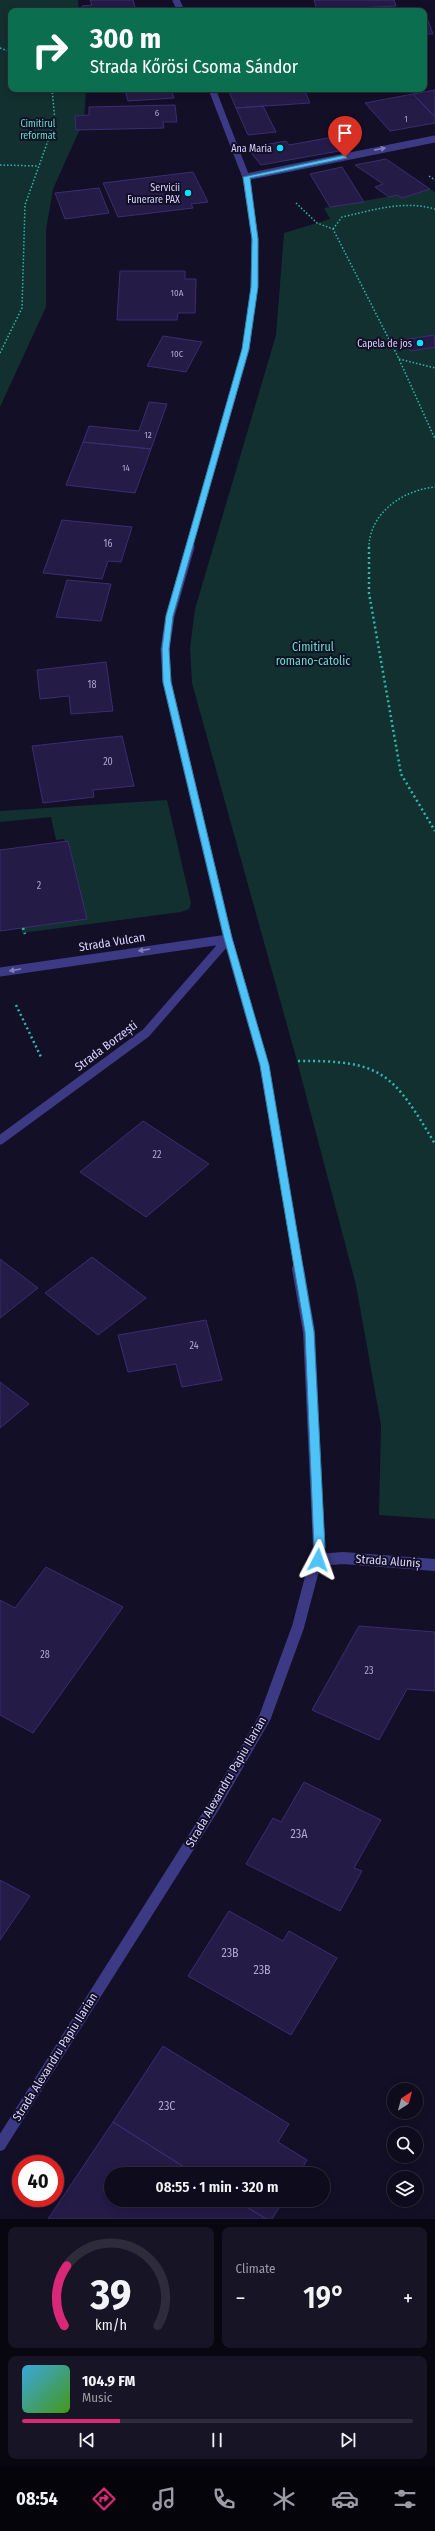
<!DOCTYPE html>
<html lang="en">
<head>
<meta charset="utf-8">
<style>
	body { margin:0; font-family:"Fira Sans Condensed",sans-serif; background:#171425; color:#f1f3f6; height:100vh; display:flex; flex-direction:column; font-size:15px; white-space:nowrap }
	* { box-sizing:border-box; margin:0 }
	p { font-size:13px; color:#9b9ba3 }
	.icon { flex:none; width:22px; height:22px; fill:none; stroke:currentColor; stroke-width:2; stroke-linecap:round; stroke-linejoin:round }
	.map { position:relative; height:2219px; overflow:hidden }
	.sheet { display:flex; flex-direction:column; gap:8px; padding:8px; background:#08060f; flex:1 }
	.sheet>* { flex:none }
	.banner { position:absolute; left:8px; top:8px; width:419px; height:84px; border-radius:8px; box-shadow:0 2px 10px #0003,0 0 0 1px #2e2b3b; background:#0b6e4f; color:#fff; overflow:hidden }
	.needle { width:26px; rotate:36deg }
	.controls { position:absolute; left:387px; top:2083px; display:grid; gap:8px }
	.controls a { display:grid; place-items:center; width:36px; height:36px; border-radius:50%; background:#0e0b1c; box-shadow:0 2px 10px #0003,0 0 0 1px #2e2b3b; font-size:20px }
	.speed { position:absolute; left:12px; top:2155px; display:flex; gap:8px; font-size:20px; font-weight:700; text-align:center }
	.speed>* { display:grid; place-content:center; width:52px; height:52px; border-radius:50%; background:#0e0b1c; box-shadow:0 2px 10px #0003,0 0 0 1px #2e2b3b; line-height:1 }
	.speed .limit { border:6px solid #d22; background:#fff; color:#111 }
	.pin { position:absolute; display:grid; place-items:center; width:34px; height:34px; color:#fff; margin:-41px -17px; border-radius:50% 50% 50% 0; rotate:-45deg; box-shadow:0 0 4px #0007 }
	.pin .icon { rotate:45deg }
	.me { position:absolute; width:44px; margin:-22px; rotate:4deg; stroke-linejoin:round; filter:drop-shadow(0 0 3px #0008) }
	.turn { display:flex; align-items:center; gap:14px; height:84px; padding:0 16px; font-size:18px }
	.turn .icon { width:52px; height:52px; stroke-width:2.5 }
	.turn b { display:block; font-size:28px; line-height:34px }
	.big { font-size:30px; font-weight:600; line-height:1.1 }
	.sheet .tile { flex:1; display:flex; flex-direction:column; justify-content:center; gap:6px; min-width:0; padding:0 14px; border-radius:8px; background:#171425 }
	.sheet .dial { align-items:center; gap:0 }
	.dial svg { height:104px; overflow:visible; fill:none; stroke:#2e2b3b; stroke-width:7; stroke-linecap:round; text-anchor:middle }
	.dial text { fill:#f1f3f6; stroke:none }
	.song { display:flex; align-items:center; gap:12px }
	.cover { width:48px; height:48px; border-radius:6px; background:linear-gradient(135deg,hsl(200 70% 55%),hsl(100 70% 35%)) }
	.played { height:4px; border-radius:2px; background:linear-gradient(90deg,#db2777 25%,#2e2b3b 25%) }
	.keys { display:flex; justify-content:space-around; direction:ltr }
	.heat { display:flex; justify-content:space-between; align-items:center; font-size:22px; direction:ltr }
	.sheet .tiles { flex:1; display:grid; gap:8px; grid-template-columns:1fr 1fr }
	.tile:last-child { grid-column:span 2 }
	.trip { position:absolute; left:104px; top:2167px; width:226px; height:40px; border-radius:20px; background:#0e0b1c; box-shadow:0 2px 10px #0003,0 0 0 1px #2e2b3b; font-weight:600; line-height:40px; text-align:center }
	.tabs { display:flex; height:64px; justify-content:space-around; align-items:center; background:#06040b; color:#9b9ba3 }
	.tabs .icon { width:28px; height:28px }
	.tabs .active { color:#db2777 }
	.tabs b { font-size:18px; color:#f1f3f6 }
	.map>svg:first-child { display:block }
	.green { fill:#12302f }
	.building { fill:#241b47; stroke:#3b2d73 }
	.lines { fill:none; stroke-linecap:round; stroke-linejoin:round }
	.path-far1 { stroke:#2fb8b0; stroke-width:1.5; stroke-dasharray:1.5 2; stroke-linecap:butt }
	.path { stroke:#2fb8b0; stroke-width:2.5; stroke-dasharray:2 3; stroke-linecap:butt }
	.minor-far2 { stroke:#3d3a85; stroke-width:7 }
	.minor-far1 { stroke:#3d3a85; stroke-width:9 }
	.minor { stroke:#3d3a85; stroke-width:12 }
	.oneway { fill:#837fbc }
	.route { fill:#4fc3f7; stroke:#337fa1 }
	.poi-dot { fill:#00e5ff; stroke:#130f26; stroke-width:1.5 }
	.labels { text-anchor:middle; stroke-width:4; stroke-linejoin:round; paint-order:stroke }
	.far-number-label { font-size:9px; fill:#aca6d1 }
	.far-park-label { font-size:10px; fill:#5fe0c0; stroke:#130f26 }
	.far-poi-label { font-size:10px; fill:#d9d4ff; stroke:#130f26; text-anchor:end }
	.number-label { font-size:10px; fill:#aca6d1 }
	.park-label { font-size:12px; fill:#5fe0c0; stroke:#130f26 }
	.street-label { font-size:12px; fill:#d9d4ff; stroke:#130f26 }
	.near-number-label { font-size:12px; fill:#aca6d1 }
</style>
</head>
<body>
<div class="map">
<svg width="435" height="2219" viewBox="0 0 435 2219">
	<rect width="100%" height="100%" fill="#130f26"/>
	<path class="green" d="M0,0H78L79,11H11V89H86L84,120L53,189L46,230V307L0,407Z
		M430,189L435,192V1519L379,1515L381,1425L356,1285L297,1061L192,683L190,648L195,609L276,335L284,233L330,219L324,208L397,195L402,198Z
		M167,800L191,903L189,909L181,912L22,933L16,905L72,876L64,839L56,840L51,817L0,822V811Z"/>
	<path class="building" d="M90,0H133L136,10L84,11L82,6L92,5Z
		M314,0H394L396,6L317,10Z
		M424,15H426L433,34H424Z
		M125,89H171L174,98L128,101Z
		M228,89H304L310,103L236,108Z
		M435,90V117L413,94Z
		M413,94L435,117V123L390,131L365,103Z
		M175,105L177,122H163L164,128L76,130L75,116L89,115V107Z
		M263,106L276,132L248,135L236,108Z
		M339,136L350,149L261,165L247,148L286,141L289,145Z
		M386,159L430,189L402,198L397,195L389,197L375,187L383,184L355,165Z
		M342,167L364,202L330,207L310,174Z
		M193,172L208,202L191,204L193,208L118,217L103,183Z
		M99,188L109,213L65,219L55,193Z
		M120,271H185V279H196L195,313H178L177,320H117Z
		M434,335L435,347L411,351L403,340Z
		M163,336L202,342L186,372L147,366Z
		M149,402L167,404L151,449L83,442L89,426L139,431Z
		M83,442L151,449L135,493L66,485Z
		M62,520L132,527L121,562L108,561L102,579L43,573Z
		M67,580L111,584L101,621L56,617Z
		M106,662L113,711L71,714L69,696L40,699L37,670Z
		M122,736L134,786L93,790L94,797L43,803L32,746Z
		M68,841L87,919L0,931V850Z
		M143,1121L209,1164L146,1217L80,1172Z
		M92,1257L146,1298L98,1335L45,1293Z
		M0,1259L38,1288L0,1318Z
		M206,1320L222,1380L182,1387L176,1364L128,1372L118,1335Z
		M0,1382L29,1404L0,1428Z
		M46,1567L123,1607L33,1733L0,1715V1600L15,1608Z
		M359,1626L435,1632V1691L407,1689L379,1740L312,1710Z
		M304,1782L381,1820L354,1868L362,1871L340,1911L246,1864L273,1818L281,1822Z
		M0,1880L30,1896L0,1940Z
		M229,1911L283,1941L289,1931L337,1958L291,2035L188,1976Z
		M163,2046L289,2124L278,2142L307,2160L299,2174H195L113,2122Z
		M113,2122L195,2174H111V2200H236L266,2219H48Z
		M236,2200H284L272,2219H266Z"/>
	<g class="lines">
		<path class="path-far1" d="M0,48L11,52
			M0,165L38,166
			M429,176L435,180
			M296,203L317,223L333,229L399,359L435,439
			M333,229L342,217C374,210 403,200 435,209
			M0,353L22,308L25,205L55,121L52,89
			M399,359L435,368
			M369,548C369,513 403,490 435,487"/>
		<path class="path" d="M369,547V593L401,774L435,831
			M23,928L25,934
			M16,1005L42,1059
			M298,1061C382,1060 393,1073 435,1144"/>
		<path class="minor-far2" d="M176,0L181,11
			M246,177L435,139
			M189,548L246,349L254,287L255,239L246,177L212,89"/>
		<path class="minor-far1" d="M190,547L170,616L165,649L167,682L228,939L264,1065L299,1270
			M0,972L228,939
			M0,1140L146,1033L228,939"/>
		<path class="minor" d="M318,1560L343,1558L435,1565
			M0,2145L214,1806L265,1717L298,1627L319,1547L309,1332L298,1269"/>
	</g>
	<defs><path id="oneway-solid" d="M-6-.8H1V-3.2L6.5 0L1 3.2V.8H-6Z"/></defs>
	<g class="oneway">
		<use href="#oneway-solid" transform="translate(380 149) rotate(-11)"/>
		<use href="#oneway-solid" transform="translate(144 950) rotate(171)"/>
		<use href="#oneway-solid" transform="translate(15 970) rotate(171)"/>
	</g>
	<path class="route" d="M345,155L347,158L250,178L258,239V287L249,349L173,616L169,649L171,682L232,938L269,1065L314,1332L325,1547L323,1560L318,1564L312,1560L314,1547L305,1332L260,1065L224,938L163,682L162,649L166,616L242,349L251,287L252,239L243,177Z"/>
	<g class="poi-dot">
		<circle cx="280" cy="148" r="4"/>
		<circle cx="188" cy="193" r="4"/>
		<circle cx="420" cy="343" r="4"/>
	</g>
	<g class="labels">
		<g class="far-number-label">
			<text x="157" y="116">6</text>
			<text x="406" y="122">1</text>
			<text x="177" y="296">10A</text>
			<text x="177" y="357">10C</text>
			<text x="148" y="438">12</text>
			<text x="126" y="471">14</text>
		</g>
		<g class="far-park-label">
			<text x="38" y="127">Cimitirul<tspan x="38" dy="12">reformat</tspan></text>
		</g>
		<g class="far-poi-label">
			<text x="272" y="152">Ana Maria</text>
			<text x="180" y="191">Servicii<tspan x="180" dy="12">Funerare PAX</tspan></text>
			<text x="412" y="347">Capela de jos</text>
		</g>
		<g class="number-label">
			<text x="108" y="547">16</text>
			<text x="92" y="688">18</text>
			<text x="108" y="765">20</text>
			<text x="39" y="889">2</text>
			<text x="157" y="1158">22</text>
			<text x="194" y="1349">24</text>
			<text x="45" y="1658">28</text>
			<text x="369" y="1674">23</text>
		</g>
		<g class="park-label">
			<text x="313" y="651">Cimitirul<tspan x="313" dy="14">romano-catolic</tspan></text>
		</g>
		<g class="street-label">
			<text transform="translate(112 942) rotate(-9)" y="4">Strada Vulcan</text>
			<text transform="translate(106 1046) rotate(-37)" y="4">Strada Borzești</text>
			<text transform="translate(388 1561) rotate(4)" y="4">Strada Aluniș</text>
			<text transform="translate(226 1782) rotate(-60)" y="4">Strada Alexandru Papiu Ilarian</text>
			<text transform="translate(55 2057) rotate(-58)" y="4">Strada Alexandru Papiu Ilarian</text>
		</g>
		<g class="near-number-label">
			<text x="299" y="1838">23A</text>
			<text x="230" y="1957">23B</text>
			<text x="262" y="1974">23B</text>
			<text x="167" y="2110">23C</text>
		</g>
	</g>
</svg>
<div class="controls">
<a><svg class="needle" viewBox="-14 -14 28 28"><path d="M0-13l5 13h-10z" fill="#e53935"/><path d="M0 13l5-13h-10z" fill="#9b9ba3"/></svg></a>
<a><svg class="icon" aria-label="search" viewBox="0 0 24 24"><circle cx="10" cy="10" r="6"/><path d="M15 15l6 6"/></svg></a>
<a><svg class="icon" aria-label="layers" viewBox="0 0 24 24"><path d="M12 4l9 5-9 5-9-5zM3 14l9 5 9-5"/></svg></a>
</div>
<div class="speed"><div class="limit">40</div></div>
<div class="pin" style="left:345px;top:157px;background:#d93025"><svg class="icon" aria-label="arrive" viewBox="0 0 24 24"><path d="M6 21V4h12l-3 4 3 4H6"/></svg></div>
<svg class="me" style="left:318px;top:1560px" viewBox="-20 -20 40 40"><path d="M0-17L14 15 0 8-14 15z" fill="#4fc3f7" stroke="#fff" stroke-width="4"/></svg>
<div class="trip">08:55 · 1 min · 320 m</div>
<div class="banner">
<div class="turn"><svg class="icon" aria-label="right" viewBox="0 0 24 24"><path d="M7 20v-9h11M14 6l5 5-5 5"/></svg><div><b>300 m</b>Strada Kőrösi Csoma Sándor</div></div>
</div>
</div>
<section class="sheet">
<div class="tiles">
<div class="tile dial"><svg viewBox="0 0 100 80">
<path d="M14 69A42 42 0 1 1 86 69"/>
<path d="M14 69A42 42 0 0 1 16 23" stroke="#db2777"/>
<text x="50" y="56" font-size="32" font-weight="700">39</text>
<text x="50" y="72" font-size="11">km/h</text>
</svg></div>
<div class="tile"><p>Climate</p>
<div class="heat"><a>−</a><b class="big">19°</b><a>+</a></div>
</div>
<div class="tile">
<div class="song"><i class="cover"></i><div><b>104.9 FM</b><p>Music</p></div></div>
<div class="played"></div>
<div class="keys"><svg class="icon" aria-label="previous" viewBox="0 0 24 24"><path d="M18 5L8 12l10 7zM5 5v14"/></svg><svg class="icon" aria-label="pause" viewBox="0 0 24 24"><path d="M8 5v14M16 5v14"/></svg><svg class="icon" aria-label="next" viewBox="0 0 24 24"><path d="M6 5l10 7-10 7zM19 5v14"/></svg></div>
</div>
</div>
</section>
<nav class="tabs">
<b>08:54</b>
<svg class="icon active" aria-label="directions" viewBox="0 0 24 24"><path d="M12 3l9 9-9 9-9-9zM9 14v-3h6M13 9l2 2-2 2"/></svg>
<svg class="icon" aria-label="music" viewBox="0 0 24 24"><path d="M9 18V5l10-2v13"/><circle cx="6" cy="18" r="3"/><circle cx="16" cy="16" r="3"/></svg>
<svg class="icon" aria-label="phone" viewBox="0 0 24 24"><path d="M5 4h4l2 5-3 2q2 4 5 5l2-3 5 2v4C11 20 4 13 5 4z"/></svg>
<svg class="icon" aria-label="climate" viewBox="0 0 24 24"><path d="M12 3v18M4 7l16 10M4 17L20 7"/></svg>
<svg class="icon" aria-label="car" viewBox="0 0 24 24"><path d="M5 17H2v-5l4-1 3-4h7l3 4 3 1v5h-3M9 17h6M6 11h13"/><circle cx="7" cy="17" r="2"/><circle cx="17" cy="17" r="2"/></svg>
<svg class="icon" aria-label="filters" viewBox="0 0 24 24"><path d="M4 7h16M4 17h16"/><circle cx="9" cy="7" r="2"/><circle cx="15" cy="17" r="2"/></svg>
</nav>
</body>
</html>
